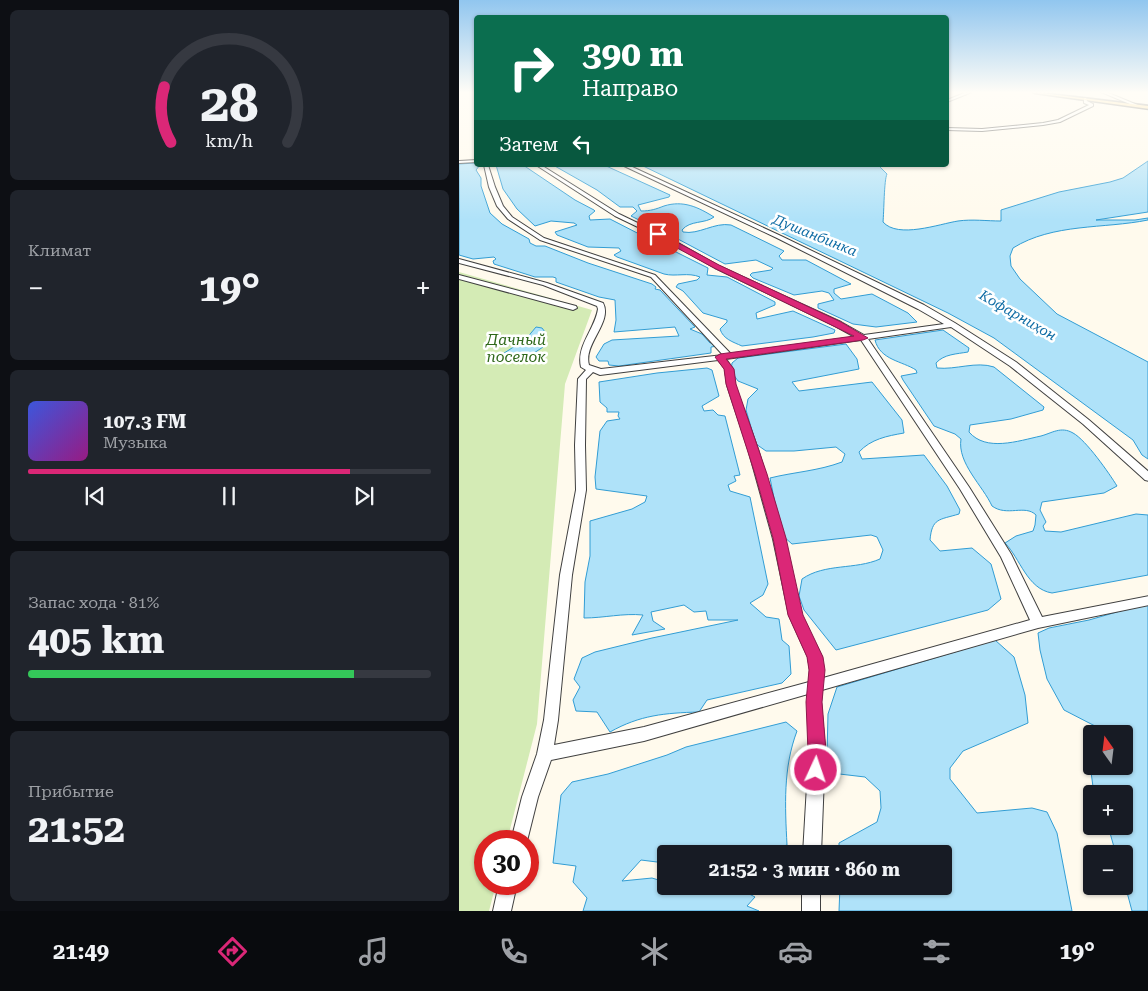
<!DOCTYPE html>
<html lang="ru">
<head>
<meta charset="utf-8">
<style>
	body { margin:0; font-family:"Roboto Serif",serif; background:#20242c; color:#f1f3f6; height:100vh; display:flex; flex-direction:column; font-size:19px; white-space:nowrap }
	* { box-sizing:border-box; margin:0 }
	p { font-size:16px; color:#9ea1a6 }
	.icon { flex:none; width:28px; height:28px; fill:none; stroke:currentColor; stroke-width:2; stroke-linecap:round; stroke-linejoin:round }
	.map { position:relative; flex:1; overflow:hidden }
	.sheet { display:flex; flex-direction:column; gap:10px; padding:10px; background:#0d0f14; width:459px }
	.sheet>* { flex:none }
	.banner { position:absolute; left:15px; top:15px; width:475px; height:152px; border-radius:5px; box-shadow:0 1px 4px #0004; background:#0b6e4f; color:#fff; overflow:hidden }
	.needle { width:32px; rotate:346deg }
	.buttons { position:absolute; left:624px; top:725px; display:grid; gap:10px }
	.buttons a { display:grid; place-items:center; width:50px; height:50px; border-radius:5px; background:#171b24; box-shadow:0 1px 4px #0004; font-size:25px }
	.speed { position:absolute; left:15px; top:830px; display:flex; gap:10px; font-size:25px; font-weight:700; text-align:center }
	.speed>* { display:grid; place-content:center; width:65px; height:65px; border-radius:50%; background:#171b24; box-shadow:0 1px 4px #0004; line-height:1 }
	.speed .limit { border:8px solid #d22; background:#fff; color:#111 }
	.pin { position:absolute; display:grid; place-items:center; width:42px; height:42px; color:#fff; margin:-21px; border-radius:10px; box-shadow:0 2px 8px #0006 }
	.me { position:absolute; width:55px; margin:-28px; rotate:3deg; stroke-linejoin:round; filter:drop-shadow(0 0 4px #0008) }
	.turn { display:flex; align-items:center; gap:18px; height:105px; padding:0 25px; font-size:22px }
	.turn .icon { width:65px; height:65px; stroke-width:2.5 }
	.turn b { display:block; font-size:35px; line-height:42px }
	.then { display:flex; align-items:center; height:48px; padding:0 25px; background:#0003; gap:10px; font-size:19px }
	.big { font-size:38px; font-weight:700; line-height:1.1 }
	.sheet .widget { flex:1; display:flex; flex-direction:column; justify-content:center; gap:8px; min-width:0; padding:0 18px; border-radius:8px; background:#20242c }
	.sheet .dial { align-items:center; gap:0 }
	.dial svg { height:130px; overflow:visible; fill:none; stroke:#363941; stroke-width:7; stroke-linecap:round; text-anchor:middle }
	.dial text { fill:#f1f3f6; stroke:none }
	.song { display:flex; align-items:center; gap:15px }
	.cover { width:60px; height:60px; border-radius:8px; background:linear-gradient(135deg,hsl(230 70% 55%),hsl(310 70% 35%)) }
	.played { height:5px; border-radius:2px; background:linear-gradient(90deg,#db2777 80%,#363941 80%) }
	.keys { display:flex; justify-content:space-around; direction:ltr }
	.heat { display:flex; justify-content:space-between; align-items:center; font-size:28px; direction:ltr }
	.charge { height:8px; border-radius:4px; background:linear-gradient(90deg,#34c759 81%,#363941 0) }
	.trip { position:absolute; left:198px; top:845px; width:295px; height:50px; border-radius:5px; background:#171b24; box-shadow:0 1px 4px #0004; font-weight:700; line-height:50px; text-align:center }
	.dock { display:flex; height:80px; justify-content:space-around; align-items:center; background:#090b0e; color:#9ea1a6 }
	.dock .icon { width:35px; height:35px }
	.dock .current { color:#db2777 }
	.dock b { font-size:22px; color:#f1f3f6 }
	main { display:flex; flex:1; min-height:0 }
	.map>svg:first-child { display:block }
	.green { fill:#d4ebb5 }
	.water { fill:#afe2f9; stroke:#329dd4 }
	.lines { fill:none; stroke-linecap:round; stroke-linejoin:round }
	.minor-casing { stroke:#404040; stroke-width:2 }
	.major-casing { stroke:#1e1e1e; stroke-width:3 }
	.minor { fill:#fff; fill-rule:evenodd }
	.major { fill:#ffce5d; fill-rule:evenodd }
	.route { fill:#db2777; stroke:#8e194d }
	.labels { text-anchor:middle; stroke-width:5; stroke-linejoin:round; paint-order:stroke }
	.far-water-label { font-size:14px; font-style:italic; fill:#106da5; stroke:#fff }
	.park-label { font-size:15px; font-style:italic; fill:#2f681a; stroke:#fff }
</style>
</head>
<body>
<main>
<section class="sheet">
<div class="widget dial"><svg viewBox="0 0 100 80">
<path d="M14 69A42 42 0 1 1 86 69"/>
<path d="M14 69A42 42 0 0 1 10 35" stroke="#db2777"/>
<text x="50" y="56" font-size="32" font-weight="700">28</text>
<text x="50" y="72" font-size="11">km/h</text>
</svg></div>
<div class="widget"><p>Климат</p>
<div class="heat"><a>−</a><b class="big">19°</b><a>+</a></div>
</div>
<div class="widget">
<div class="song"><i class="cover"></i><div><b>107.3 FM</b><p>Музыка</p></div></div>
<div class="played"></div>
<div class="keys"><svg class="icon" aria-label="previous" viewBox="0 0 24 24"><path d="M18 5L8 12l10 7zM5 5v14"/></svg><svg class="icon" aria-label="pause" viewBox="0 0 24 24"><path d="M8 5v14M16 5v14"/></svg><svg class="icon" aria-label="next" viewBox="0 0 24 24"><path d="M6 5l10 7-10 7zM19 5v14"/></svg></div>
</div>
<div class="widget"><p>Запас хода · 81%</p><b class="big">405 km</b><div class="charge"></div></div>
<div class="widget"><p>Прибытие</p><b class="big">21:52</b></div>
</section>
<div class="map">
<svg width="690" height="911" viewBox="0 0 690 911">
	<rect width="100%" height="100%" fill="#fffaed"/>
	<path class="green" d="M0,272L133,310L106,384L78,724L48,841H26V884H37L30,911H0Z"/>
	<path class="water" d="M689,161V212L637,220H676L689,218V220C645,229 594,223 554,248L551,256L552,266L561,279L598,314L689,362V459L683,455L674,440L535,338L489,313L182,165H419L428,174C425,180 425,212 424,222C439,239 480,224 499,221C513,219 528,221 542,221V210L600,192L651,182L664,178Z
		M17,163L18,165H21L17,170L22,178V186L31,213L43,224L70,239L71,243L77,246H86L129,263L193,284L197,287L196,289L201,290L236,327L231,329L243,334L251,343L258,342L259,346L252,347V353L160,366L150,365L149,361H140L137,357L145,344L153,340L220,336L216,327L155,332L157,320L156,300L140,297L97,282V278L94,277H76L35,264L34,261L37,259L35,257L14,259L0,255V164Z
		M37,165H64L116,200L135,210L136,211L130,216L131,220L151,219L186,237L182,242H197L249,268L248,275L268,277L316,302V305L297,313L298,319L334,311L376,330L375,333L354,337L283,346C274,342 264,339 261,329L268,322V320L244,313L224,291L217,287L219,284L238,280L241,277C229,272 217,277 205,274L158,257L155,255L162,251L160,248L129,247L98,235L96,232L118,225L115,223L92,221L76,226L58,209L44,189Z
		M94,165H145L211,195L210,197L179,205L182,211C192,211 197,209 205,206C224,200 239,207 255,217C246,224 231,220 223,230L224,232C240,235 255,222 272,225L325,251L320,256L323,260H347L392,284L375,289V293L382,299L413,294L449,313L458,322L417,327L394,324L359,308V304L375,300L370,293L363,291L335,295L294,278L291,275L293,273L312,270L314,268L297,260L266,264L217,238L216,236L219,234L216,232L198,229L172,216L178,211L174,207H161L138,190Z
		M77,327L83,328L86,332L84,347L75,353V358C63,356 54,364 41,362L39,357L67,339Z
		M484,330L510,348L509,352C498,354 485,354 477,363L478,368C497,370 517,361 535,367L585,407L584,410L552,419L511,425L510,432C527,452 559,441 582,436C593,433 602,426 614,433C627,440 650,473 658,486L645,493L583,502L581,510L587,522L584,526L586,531L602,532L677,514L689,515V575L593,593C568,589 561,558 546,543L557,536L574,531L576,525L577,515C566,504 548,517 533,506C524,486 498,463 502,439L496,434L475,426L444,380L442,376L458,373L457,370C443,361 421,360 416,340Z
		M387,344L398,359L400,369L333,382L340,391L413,382L443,420L445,433C428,436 412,439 400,452L403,459L465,455L488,486L501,510L500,514C480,520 473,518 471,540L481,551L513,548L532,564L542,599L529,610L377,650L345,610L340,596L343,579C366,563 396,570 421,559L424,550L418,537L412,535L333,544L324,536L320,523L311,478C335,472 359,471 383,462L386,454L377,447L335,451H307L297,444L287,410L289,399L299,389L279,381L272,371L273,363L279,358Z
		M248,368L253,370L260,396L243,406L245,411L254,410L259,415L266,416L281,475L275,476L277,481L269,485L271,491L291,497L309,584L304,595L291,603L307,617L320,619L323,640L330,646L332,674L323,683L248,700L240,712C206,713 181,715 151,732L138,712L117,711L114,700L121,687L115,679L123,658L136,652L193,638L279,620H249L247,611L235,612L225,605L192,612L194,621L206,629L173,635L184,615C164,613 145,618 125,618L126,582L131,556V521L173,509L186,502L188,496L137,489L136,477L141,431L148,421L161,419L159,416L160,412H148V408L141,402L140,382L198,373Z
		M689,603V911H673L665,881V854H657L649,826H665V794H635L632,772L635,766H665V734H645L636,726L605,710L588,679L581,650L579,633L590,628L630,620Z
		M536,640L555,657L566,695L569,723L504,751L491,768V779L518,813L573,808L588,812L598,833L613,911H380L381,886H484V854H380V843L418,822L422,808L421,791L406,777L372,773L368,756L369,714L378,687Z
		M327,722L338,731C324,768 326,806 328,845L298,854H206V863L182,860L163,881L193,878L206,882V886H217L226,889L237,886H275L296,897L288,906L300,911H124L128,898L114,882L117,866L94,863L102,795L113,782L149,774L208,755L227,747Z"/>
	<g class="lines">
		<defs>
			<path id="minor" d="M508,92H513L488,102V100Z
				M642,92H647L681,106L678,107Z
				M625,98H627L628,101L634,104V106L601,122L584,125L523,131L488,130V128L523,129L584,123L599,120L630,105L625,103Z
				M18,160V162L0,163V161Z
				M25,165H29L36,187L44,206L53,217L85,238L196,275L272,354L396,337L376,326L256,268L210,242L156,216L77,165H82L160,214L214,240L260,266L382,322L405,335L485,324L459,309L318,238L163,165H169L322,236L465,305L496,323L557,362L630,420L690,472V481L686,480L624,424L551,366L492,327L409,339L510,487L552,554L583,617L690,596V605L579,628L363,690L362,702L366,751L362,854H344L350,751L349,694L185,741L92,760L79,797L68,841H52L63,797L78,754L85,720L101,575L117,490L116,445L119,379L127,370L122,367C117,346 136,329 139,309L138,306L84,285L0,263V259L88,283L144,303C154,322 124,344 130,365L142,369L264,355L192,277L81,240L49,219L38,206L30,187ZM402,340L501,489L542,557L571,620L364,678L363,657L342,615L326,539L299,449L276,385L274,369L267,359ZM259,360L266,369L268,385L289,449L314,539L330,615L349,657L351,670L350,682L185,727L95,745L99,720L113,575L127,490L126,445L127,379L134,372L141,375Z
				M0,275L117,306L118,308L114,310L0,279Z
				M40,884H58L52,911H34Z
				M343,886H361V911H343Z"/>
			<path id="major" d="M574,92L690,106V109L576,93Z"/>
		</defs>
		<use href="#minor" class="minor-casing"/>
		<use href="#major" class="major-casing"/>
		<use href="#minor" class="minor"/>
		<use href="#major" class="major"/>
	</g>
	<linearGradient id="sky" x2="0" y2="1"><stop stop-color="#91c6ef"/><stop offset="0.42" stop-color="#fffdf7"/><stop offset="1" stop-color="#fffdf7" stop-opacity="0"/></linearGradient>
	<rect width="690" height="220" fill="url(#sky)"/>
	<path class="route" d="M196,233H201L260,265L382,322L409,338L404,340L267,359L275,369L277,384L308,474L327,538L344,615L364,657L366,670L363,702L367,751L365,770L363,776L357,778L350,776L348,770L349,751L347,702L350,670L348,657L329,615L314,538L296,474L267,384L265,369L256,357L261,354L395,336L255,268L196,236Z"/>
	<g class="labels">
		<g class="far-water-label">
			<text transform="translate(356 235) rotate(22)" y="5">Душанбинка</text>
			<text transform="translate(559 315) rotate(30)" y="5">Кофарниҳон</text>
		</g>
		<g class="park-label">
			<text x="57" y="345">Дачный<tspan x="57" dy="17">поселок</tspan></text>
		</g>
	</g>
</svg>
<div class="buttons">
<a><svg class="needle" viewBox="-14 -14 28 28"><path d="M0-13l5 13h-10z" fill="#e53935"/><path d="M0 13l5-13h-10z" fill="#9ea1a6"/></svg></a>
<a>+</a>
<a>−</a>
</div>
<div class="speed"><div class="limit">30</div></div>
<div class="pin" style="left:199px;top:234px;background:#d93025"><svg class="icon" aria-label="arrive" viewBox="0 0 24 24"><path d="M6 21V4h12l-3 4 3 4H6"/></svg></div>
<svg class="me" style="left:357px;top:770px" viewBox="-20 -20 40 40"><circle r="17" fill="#db2777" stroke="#fff" stroke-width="3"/><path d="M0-11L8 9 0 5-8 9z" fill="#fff"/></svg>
<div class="trip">21:52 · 3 мин · 860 m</div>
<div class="banner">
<div class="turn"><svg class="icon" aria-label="right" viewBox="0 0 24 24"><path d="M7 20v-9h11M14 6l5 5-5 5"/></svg><div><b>390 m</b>Направо</div></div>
<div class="then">Затем<svg class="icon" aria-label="left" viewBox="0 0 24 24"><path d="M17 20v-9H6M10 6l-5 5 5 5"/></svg></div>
</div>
</div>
</main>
<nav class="dock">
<b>21:49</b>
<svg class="icon current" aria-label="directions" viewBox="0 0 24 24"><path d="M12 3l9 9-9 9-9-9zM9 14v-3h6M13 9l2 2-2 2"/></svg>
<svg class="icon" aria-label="music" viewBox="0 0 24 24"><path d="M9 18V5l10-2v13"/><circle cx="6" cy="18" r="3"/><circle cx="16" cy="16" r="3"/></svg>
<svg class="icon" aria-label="phone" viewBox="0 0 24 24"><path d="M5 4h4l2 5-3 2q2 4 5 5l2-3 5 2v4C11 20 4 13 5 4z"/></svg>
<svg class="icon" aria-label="climate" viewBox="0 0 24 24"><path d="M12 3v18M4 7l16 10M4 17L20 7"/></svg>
<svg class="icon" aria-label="car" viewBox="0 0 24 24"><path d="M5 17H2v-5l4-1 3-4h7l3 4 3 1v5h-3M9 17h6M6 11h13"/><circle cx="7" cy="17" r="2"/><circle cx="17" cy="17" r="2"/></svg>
<svg class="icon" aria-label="filters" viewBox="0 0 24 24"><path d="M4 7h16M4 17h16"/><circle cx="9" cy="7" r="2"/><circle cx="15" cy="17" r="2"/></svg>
<b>19°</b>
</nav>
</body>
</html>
